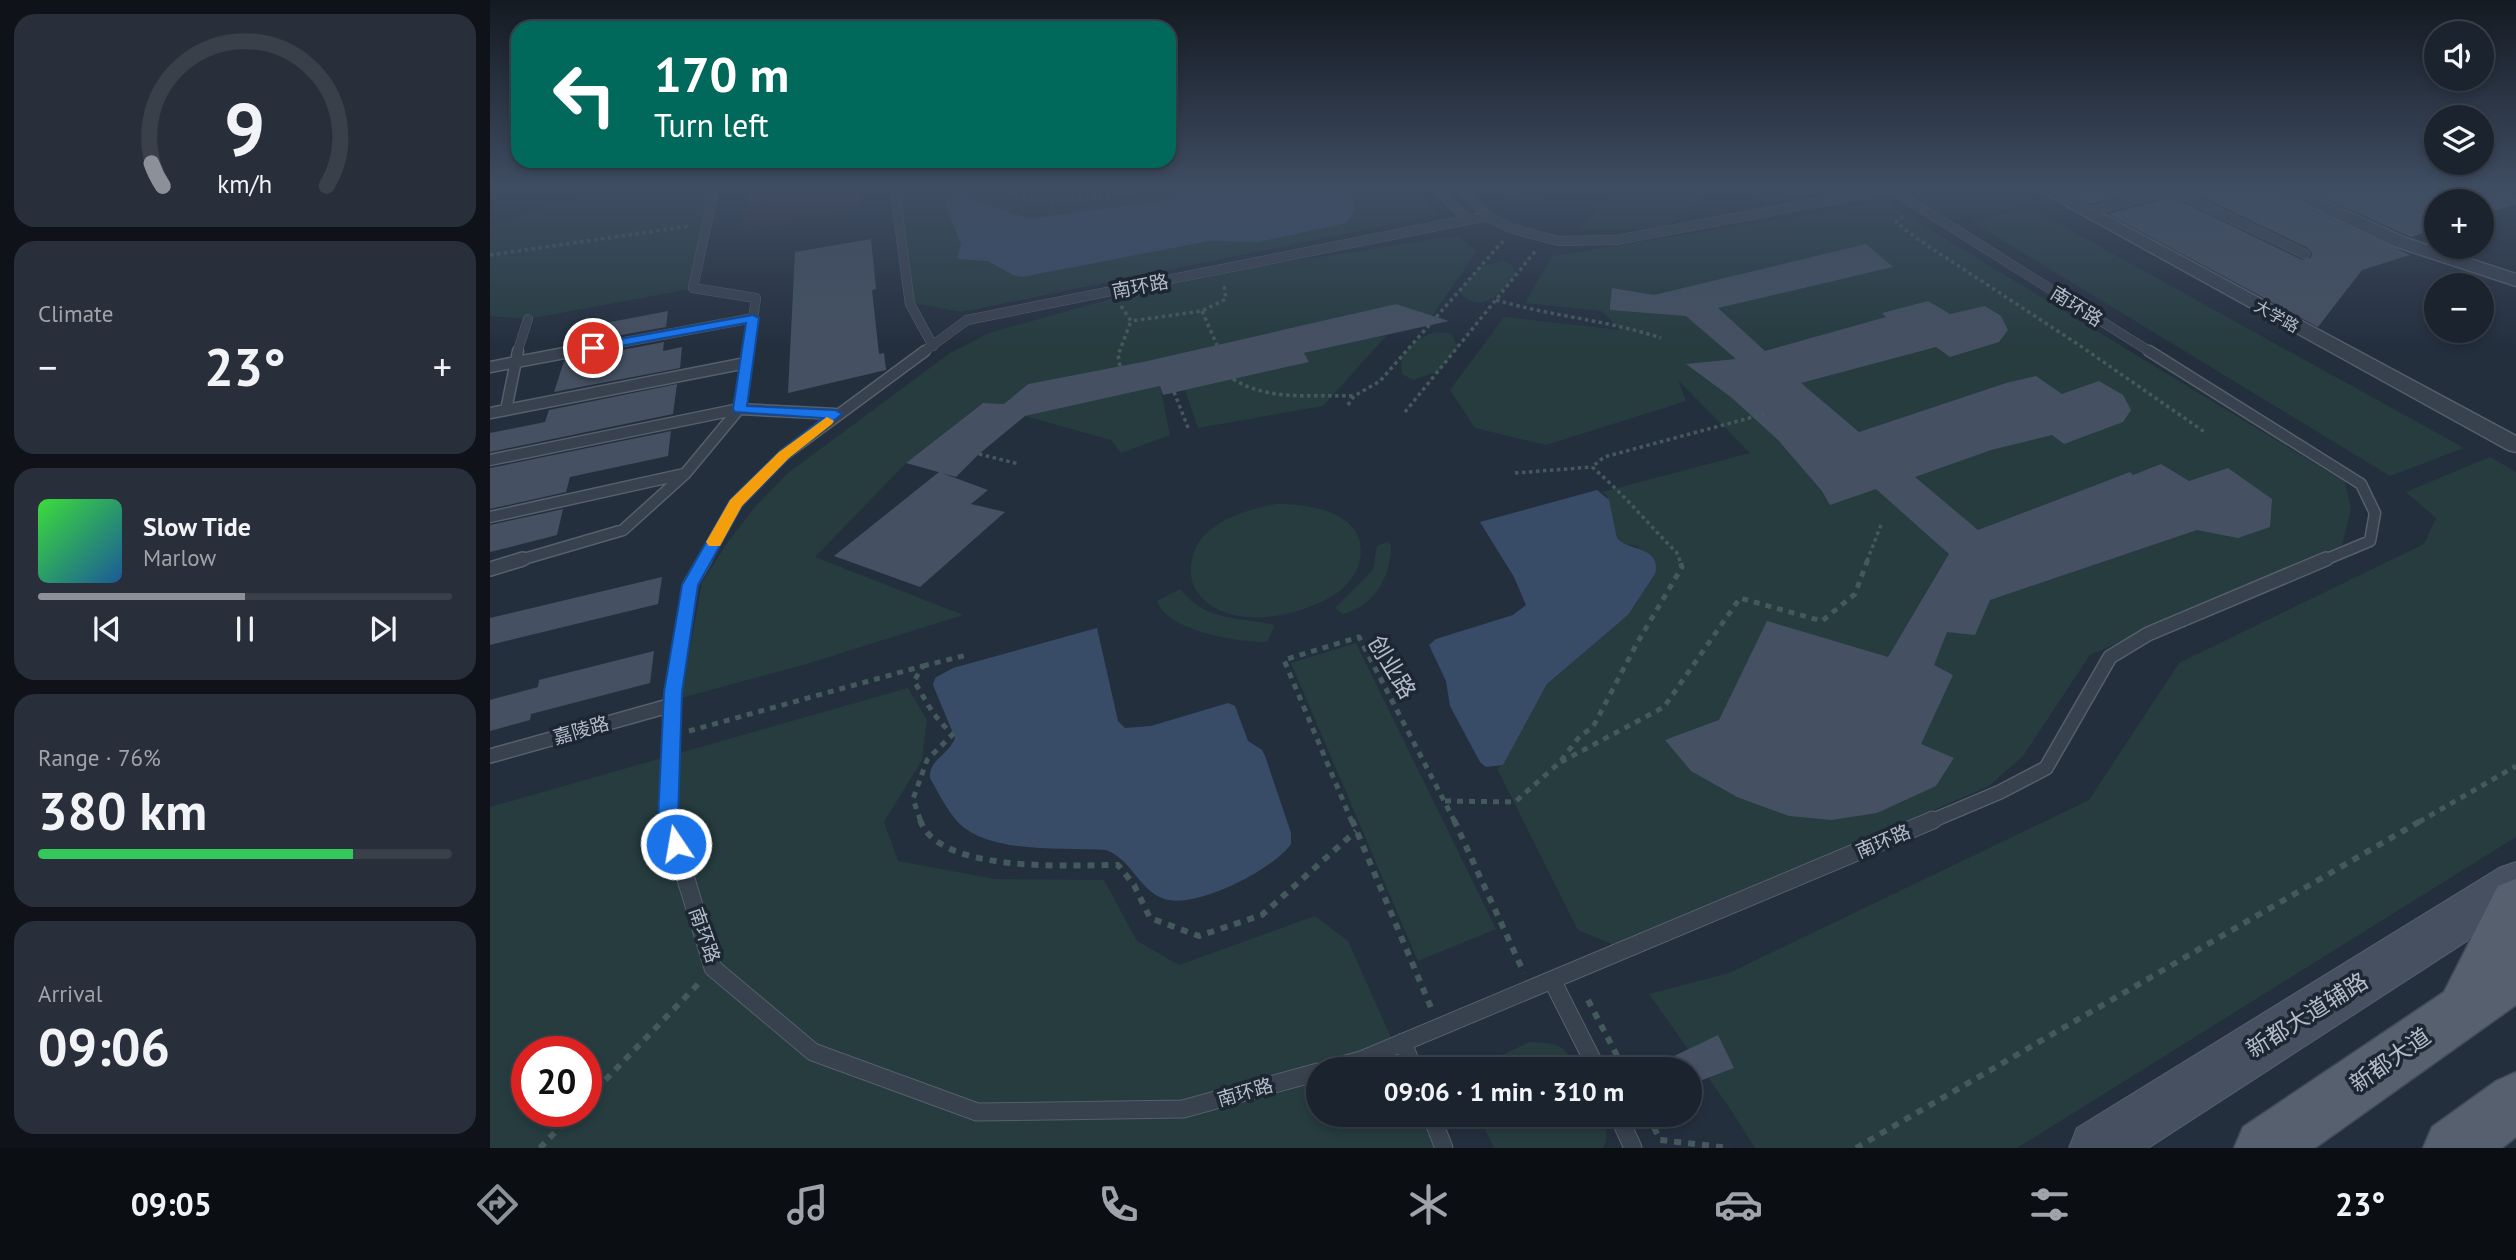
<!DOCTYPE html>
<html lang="en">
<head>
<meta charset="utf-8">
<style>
	body { margin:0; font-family:"PT Sans","Noto Sans SC",sans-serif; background:#282f3a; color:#f1f3f6; height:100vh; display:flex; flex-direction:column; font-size:26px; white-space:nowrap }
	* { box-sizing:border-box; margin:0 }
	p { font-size:23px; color:#a0a4aa }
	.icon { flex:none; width:38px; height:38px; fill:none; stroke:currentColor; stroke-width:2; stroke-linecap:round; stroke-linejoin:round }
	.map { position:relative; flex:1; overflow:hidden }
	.details { display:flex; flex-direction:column; gap:14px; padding:14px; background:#0f1319; width:490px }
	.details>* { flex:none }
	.guide { position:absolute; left:21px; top:21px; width:665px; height:147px; border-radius:21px; box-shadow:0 4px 10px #0003,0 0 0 2px #39404a; background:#00695c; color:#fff; overflow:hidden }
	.fabs { position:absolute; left:1934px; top:21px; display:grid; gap:14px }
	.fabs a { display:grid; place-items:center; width:70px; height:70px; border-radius:50%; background:#1b232e; box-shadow:0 4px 10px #0003,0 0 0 2px #39404a; font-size:35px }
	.speed { position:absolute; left:21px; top:1036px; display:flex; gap:14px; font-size:35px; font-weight:700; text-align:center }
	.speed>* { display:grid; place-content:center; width:91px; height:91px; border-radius:50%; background:#1b232e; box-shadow:0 4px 10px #0003,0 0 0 2px #39404a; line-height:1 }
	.speed .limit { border:10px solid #d22; background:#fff; color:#111 }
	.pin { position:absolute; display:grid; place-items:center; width:60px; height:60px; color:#fff; margin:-30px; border:4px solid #fff; border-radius:50%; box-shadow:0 2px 7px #0007 }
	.me { position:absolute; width:77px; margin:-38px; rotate:348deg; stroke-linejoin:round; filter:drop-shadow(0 0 5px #0008) }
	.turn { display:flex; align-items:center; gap:24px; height:147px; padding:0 28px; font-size:32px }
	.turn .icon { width:91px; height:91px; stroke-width:2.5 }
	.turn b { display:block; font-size:49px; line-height:60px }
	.big { font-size:52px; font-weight:800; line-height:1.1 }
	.details .widget { flex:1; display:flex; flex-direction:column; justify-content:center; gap:10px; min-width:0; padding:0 24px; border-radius:21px; background:#282f3a }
	.details .dial { align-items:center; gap:0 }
	.dial svg { height:182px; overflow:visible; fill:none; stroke:#39404a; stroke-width:7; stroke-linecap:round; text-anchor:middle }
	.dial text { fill:#f1f3f6; stroke:none }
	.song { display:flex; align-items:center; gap:21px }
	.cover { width:84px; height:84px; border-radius:10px; background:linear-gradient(135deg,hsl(120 70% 55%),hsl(210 70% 35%)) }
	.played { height:7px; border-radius:4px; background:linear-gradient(90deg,#8c9099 50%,#39404a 50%) }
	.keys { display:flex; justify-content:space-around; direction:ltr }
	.heat { display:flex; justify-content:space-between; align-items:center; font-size:38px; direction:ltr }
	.charge { height:10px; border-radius:5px; background:linear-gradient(90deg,#34c759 76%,#39404a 0) }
	.trip { position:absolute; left:816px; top:1057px; width:396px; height:70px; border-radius:35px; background:#1b232e; box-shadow:0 4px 10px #0003,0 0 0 2px #39404a; font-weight:800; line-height:70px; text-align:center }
	.tab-bar { display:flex; height:112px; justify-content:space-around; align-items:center; background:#0b0e12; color:#a0a4aa }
	.tab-bar .icon { width:49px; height:49px }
	.tab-bar .current { color:#8c9099 }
	.tab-bar b { font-size:32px; color:#f1f3f6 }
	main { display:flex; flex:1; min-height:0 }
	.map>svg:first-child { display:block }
	.medical { fill:#32303f }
	.green { fill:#263c3f; fill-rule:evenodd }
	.water { fill:#394c67 }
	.building { fill:#455162 }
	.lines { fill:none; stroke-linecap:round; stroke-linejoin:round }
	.lane-far3-casing { stroke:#565f6c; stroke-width:10 }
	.lane-far2-casing { stroke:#565f6c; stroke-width:13 }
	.lane-far1-casing { stroke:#565f6c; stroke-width:16 }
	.lane-casing { stroke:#565f6c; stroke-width:19 }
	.street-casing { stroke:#565f6c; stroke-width:3 }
	.secondary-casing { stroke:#565f6c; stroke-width:2 }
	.primary-casing { stroke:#414a57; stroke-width:3 }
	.path-far2 { stroke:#44595c; stroke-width:3.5; stroke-dasharray:3.5 3.5; stroke-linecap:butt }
	.path-far1 { stroke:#44595c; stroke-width:5; stroke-dasharray:6 6; stroke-linecap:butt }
	.path { stroke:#44595c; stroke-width:6; stroke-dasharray:7 7; stroke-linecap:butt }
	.lane-far3 { stroke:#38414e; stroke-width:9 }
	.lane-far2 { stroke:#38414e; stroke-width:10 }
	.lane-far1 { stroke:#38414e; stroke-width:13 }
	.lane { stroke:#38414e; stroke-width:17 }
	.street { fill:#38414e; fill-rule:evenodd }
	.secondary { fill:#465061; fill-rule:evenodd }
	.primary { fill:#56606e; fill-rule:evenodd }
	.route { fill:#1a73e8; stroke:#114b97; stroke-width:2 }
	.slow { fill:#f59e0b }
	.labels { text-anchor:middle; stroke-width:7; stroke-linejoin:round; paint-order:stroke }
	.far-street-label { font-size:16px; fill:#b4bcc9; stroke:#1d2633 }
	.street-label { font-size:19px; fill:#b4bcc9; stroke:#1d2633 }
	.near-street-label { font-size:23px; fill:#b4bcc9; stroke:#1d2633 }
</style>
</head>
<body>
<main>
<section class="details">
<div class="widget dial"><svg viewBox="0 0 100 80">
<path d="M14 69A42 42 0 1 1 86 69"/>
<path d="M14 69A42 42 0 0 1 9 59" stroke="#8c9099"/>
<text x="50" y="56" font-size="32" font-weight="700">9</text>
<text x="50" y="72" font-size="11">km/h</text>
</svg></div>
<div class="widget"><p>Climate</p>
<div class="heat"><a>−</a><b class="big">23°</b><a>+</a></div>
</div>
<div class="widget">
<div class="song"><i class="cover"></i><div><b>Slow Tide</b><p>Marlow</p></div></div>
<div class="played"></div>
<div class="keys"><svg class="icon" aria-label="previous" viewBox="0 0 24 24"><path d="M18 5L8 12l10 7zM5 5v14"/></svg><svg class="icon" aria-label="pause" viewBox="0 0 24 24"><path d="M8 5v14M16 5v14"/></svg><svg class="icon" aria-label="next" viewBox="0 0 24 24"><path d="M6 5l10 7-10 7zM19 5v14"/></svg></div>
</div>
<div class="widget"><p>Range · 76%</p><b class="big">380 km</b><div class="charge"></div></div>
<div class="widget"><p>Arrival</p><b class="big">09:06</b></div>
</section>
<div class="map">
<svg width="2026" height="1148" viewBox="0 0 2026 1148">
	<rect width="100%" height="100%" fill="#242f3e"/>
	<path class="medical" d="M296,186H368L371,209L253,232L259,190Z"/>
	<path class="green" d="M171,186L222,188L200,289L38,319L0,316V226C56,204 111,191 171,186Z
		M406,186H929L946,215L472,312L422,303Z
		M1006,186H1041L1042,191L1054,201L1033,204L1006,189Z
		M1177,186L1220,188C1211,202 1199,214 1184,222C1167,231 1111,230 1090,229L1112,201Z
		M1263,186L1327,188L1331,191C1313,195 1278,208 1262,197Z
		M1444,186H1516L1545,203L1462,221L1424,194L1431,189Z
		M1395,202L1855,482L1861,509L1852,545L1600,655L1533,756L1499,786L1129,947L1088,930L1007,768L1013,765L1057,684L1138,615L1165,574L1147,546L1131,543L1127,538L1117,496L1112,492L1260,453L1188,380L1196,401L1056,445L985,428L960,390L1014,317L1130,330L1112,311L1035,303L1062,256Z
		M1540,208L1974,448L1900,476L1479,220Z
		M967,236L987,251L942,316L906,304L657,361L538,384L514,404L493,403L416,463L325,557L473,615L313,665L191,698L212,582L238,542L265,507L298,473L460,353L499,333L631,296L764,267Z
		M1013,261L1022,265L1026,275C1012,293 989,317 969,291L991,266Z
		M945,332L961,333L968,347L949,371L923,380L912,374L911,357L927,340Z
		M897,335L833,406L708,428L695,390L818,362L814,353Z
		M670,386L680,435L631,453L621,440L535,416Z
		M2000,457L2026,472V837L1527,1148H1265L1239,1107L1159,994L1239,973L1599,800L1689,663L1934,544L1946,518L1916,492Z
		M786,504C820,504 878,512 870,559C868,571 860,582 851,590C816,617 735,635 706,590C700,580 700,570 702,559C709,523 755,510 786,504Z
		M897,542L901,545C901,576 885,606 853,614L845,608L883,570L887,546Z
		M690,589C717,623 747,616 785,625L777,642C749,642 678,632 667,601Z
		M866,643L1006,929L928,961L801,663Z
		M418,688L437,720L432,760L394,822L408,861L505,879L614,880L647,941L689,965L825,916L858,941L915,1069H828V1115H935L948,1148H0V807ZM37,1052H96V1111H37Z
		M1039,1042C1068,1043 1073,1043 1086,1069H989L992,1065Z
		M988,1115H1109C1115,1125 1120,1137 1113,1148H1004Z"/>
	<path class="water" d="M474,186H485L474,196L539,219L676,200L735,186H854L858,190L865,208L857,223L768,242L719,241L532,277L523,275L498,261L467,259L471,244L455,204Z
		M1107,490L1119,500L1127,538C1139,552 1172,546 1165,574L1138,615L1057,684L1013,765L996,767L990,762L960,706L956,681L939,645L946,639L1023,615L1036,605L1024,577L990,522Z
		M607,628L628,721L635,728L661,726L738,703L745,706L758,741L772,750L775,756L801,833V844C784,869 702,912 672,898C648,888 641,859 616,850C573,847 496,855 466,820C456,808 448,792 440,778C438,760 459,755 465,738L443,685L445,678L463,668Z"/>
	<path class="building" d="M1566,186H1667V187L1600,204Z
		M1705,186H1778L1782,191L1920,255L1872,270L1828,327L1618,214L1682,197L1812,260L1821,258L1822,253L1818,248L1702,192Z
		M1808,186H1946V229L1921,237Z
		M1992,186H2002L2026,195V204L1992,215Z
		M381,239L386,289L382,290L389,354L394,353L396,370L298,393L305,252Z
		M1376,244L1403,267L1228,308L1275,351L1396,317L1392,313L1438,301L1460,314L1495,306L1511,316L1518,330L1509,342L1460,357L1446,347L1311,383L1369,432L1516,383L1546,376L1572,394L1609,381L1633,395L1641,410L1633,422L1574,444L1562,435L1501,450L1425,477L1488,530L1640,472L1643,475L1671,464L1699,481L1738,468L1782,499L1780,527L1748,538L1707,530L1500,600L1485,635L1457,632L1444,665L1463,675L1431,744L1464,758L1446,786L1387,813L1341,820L1299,816L1247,797L1201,771L1175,740L1229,720L1277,621L1398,657L1459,554L1386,489L1340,505L1332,491L1288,440L1242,398L1196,364L1246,359L1196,316L1120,310V306L1122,288L1164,295Z
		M906,304L959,321L814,353L819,362L673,395L670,386L535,416L489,454L466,477L416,463L493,403L514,404L538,384L657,361Z
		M178,311L176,327L80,344L84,329Z
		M174,342L173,351L192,347L190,368L64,392L74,361Z
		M187,384L183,414L0,452V433L55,422L59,410Z
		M181,431L178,456L80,477L76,492L0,509V468Z
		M449,472L498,490L481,504L515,512L430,587L344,556Z
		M73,509L67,535L0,552V525Z
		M172,577L168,604L0,645V618Z
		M164,651L160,683L41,714L40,720L0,731V700L48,687L49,680Z
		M1228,1035L1244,1068L1199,1085V1069H1157Z"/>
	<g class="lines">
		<defs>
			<path id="lane-far3" d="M225,186L203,288L266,298L258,353
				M404,186L420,304L443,346
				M945,186L976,219
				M970,186L997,216
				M1674,186L1815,254
				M1597,212L1698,186
				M27,353L38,319
				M76,353L263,318
				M432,353L477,320L997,216L1023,229L1068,241L1126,240L1401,189L1662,353"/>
			<path id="lane-far2" d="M258,351L249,409L345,414
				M1659,351L1871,484L1885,513L1880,541L1832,561
				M0,367L85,351
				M16,410L256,363
				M0,413L16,410L28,351
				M0,460L249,409
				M0,517L194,474
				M27,561L133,530L195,474L249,409
				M214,561L246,504L294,455L435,351"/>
			<path id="lane-far1" d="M0,569L33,559
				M0,756L182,705
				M179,822L183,692L200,585L215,559
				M1439,822L1510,792L1556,768L1620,657L1658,634L1836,559"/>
			<path id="lane" d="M178,820L223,968L323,1052L487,1112L693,1109L828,1072
				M1062,980L1107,1069
				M913,1042L923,1069
				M838,1069L871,1060L1443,820
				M941,1115L954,1148
				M1128,1115L1143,1148"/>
			<path id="street" d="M1541,186H1561L2026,436V452L2018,450Z
				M1781,186H1802L1916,238L2026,274V286L1904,246L1783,189Z"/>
			<path id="secondary" d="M2026,862V909L1658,1148H1579L1587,1128L2009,868Z"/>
			<path id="primary" d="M2026,879V1005L1825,1148H1744L1753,1127L1954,992L2008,886Z
				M2026,1072V1137L2012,1148H1933L1942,1127L2006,1081Z"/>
		</defs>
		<use href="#lane-far3" class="lane-far3-casing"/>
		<use href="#lane-far2" class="lane-far2-casing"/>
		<use href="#lane-far1" class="lane-far1-casing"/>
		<use href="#lane" class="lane-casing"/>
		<use href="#street" class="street-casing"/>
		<use href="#secondary" class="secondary-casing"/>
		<use href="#primary" class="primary-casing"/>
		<path class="path-far2" d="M507,186C539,215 638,192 680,186
			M1413,216L1406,222L1426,238L1589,345L1716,433
			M0,255L200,226
			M1006,300C1060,316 1117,320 1171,338
			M631,306L641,321L712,311L736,299L734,285
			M712,311L727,345
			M630,366L628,355L641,321
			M743,379C780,402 822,394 864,396
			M684,392L699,430
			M858,405L864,396L890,381L1013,241
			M915,412L1047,249
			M489,454L529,464
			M1025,473L1102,467
			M1190,561L1187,553C1158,524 1133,493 1102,467L1114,457L1278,413
			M1377,561L1391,525"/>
		<path class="path-far1" d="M433,666L477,655
			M199,731L433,666L424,681L443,713L462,735L437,760L423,799L431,822
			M1071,762L1174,707L1250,598L1332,621L1365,594L1378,559
			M955,801L1025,802L1069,763L1090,736L1103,727L1146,645L1192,567L1189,559
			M862,822L794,660L869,637L965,822
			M1929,822L2026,766"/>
		<path class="path" d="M430,820C449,874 581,865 628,865L644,885L660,918L709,936L772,915L866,831
			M862,820L942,1010
			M964,820L1034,973
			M1098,1000L1134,1069
			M96,1100L210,982
			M1158,1115L1170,1140L1240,1148
			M50,1148L85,1111
			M1366,1148L1932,820"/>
		<use href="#lane-far3" class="lane-far3"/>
		<use href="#lane-far2" class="lane-far2"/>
		<use href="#lane-far1" class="lane-far1"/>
		<use href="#lane" class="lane"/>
		<use href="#street" class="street"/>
		<use href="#secondary" class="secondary"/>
		<use href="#primary" class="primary"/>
	</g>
	<linearGradient id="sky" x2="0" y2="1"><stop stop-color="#141a22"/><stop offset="0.54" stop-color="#3f4d63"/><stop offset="1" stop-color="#3f4d63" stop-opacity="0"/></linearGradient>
	<rect width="2026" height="347" fill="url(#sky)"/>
	<path class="route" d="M263,315L269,318L257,406L345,410L352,414L299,458L252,506L208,585L192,692L188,819L196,844L193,850L186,853L179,850L168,819L174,692L192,585L240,500L289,452L333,418L245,412L243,409L256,323L103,351L97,348L103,344Z"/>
	<path class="slow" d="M337,417L344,421L342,424L299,458L252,506L230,546H219L216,542L240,500L289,452Z"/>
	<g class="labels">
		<g class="far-street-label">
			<text transform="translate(1787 316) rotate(29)" y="6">大学路</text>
		</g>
		<g class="street-label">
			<text transform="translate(650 286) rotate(-11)" y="7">南环路</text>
			<text transform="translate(1587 306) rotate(32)" y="7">南环路</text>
			<text transform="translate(91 730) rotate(-16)" y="7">嘉陵路</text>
			<text transform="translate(1393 841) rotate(-23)" y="7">南环路</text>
			<text transform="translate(215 935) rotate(71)" y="7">南环路</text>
			<text transform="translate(755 1092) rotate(-16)" y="7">南环路</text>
		</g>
		<g class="near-street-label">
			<text transform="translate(902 667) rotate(59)" y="8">创业路</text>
			<text transform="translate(1817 1015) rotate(-32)" y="8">新都大道辅路</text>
			<text transform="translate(1900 1060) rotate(-35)" y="8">新都大道</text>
		</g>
	</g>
</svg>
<div class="fabs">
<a><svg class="icon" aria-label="sound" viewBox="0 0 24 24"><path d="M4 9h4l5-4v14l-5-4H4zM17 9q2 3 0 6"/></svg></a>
<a><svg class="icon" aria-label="layers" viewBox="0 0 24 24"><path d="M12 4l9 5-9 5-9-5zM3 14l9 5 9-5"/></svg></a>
<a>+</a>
<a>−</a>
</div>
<div class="speed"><div class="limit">20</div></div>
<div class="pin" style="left:103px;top:348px;background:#d93025"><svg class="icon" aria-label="arrive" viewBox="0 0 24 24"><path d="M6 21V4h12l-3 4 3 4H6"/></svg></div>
<svg class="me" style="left:186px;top:844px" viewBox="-20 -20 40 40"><circle r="17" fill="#1a73e8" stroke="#fff" stroke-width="3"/><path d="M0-11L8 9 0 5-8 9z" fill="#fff"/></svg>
<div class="trip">09:06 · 1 min · 310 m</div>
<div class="guide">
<div class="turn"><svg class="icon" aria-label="left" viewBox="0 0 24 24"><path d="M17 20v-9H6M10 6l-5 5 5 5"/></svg><div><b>170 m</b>Turn left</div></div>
</div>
</div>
</main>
<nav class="tab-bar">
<b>09:05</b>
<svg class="icon current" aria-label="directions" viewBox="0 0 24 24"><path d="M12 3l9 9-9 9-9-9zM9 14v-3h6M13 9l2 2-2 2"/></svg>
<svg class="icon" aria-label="music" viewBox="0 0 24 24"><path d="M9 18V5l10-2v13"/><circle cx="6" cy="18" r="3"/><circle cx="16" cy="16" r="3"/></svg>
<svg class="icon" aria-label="phone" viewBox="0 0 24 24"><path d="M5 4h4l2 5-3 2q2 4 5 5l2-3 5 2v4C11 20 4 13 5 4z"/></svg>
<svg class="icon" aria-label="climate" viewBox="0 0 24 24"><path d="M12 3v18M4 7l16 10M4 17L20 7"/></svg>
<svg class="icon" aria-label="car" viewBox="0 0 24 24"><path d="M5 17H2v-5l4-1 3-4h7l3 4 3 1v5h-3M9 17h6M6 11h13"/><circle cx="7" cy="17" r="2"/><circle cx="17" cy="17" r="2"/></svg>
<svg class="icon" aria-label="filters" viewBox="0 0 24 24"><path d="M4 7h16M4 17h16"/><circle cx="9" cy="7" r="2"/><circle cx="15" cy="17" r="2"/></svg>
<b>23°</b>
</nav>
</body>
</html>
